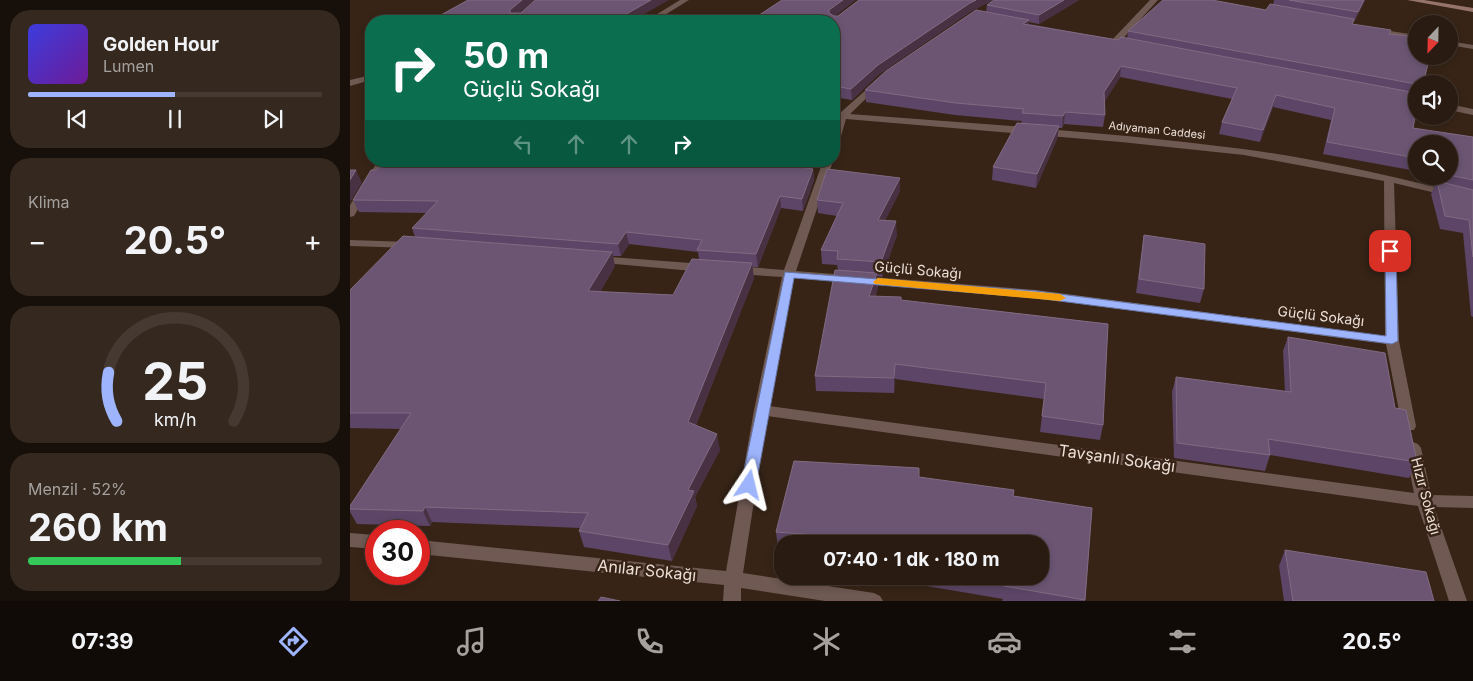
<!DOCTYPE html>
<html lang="tr">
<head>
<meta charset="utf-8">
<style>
	body { margin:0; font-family:Inter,sans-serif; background:#35281f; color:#f1f3f6; height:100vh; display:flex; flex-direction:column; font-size:19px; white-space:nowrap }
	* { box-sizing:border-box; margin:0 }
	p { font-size:16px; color:#a5a19f }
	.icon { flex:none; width:28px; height:28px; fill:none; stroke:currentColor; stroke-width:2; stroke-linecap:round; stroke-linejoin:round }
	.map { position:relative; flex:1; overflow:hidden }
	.details { display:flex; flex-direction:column; gap:10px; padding:10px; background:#170f09; width:350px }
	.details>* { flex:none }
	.guide { position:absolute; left:15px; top:15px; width:475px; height:152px; border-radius:20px; box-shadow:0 2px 8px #0003,0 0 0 1px #453931; background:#0b6e4f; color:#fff; overflow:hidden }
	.needle { width:32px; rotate:202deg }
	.fabs { position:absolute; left:1058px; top:15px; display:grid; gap:10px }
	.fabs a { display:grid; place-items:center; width:50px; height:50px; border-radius:50%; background:#291b11; box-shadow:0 2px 8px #0003,0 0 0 1px #453931; font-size:25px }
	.speed { position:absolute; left:15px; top:520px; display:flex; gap:10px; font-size:25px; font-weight:700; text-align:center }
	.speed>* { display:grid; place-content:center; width:65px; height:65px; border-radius:50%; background:#291b11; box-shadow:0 2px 8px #0003,0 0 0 1px #453931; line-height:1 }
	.speed .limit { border:8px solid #d22; background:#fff; color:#111 }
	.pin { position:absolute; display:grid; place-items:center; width:42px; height:42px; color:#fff; margin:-21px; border-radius:10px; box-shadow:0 2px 8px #0006 }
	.me { position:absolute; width:55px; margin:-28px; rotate:10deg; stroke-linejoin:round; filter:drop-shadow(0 0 4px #0008) }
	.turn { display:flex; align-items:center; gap:18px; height:105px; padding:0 15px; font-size:22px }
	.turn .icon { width:65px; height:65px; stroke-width:2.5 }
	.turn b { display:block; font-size:35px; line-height:42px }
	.lanes { display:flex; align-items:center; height:48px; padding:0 15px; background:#0003; justify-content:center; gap:25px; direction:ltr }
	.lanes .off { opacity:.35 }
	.big { font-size:38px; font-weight:700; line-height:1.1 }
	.details .card { flex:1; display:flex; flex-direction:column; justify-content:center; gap:8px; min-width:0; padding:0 18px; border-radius:20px; background:#35281f }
	.details .dial { align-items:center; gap:0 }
	.dial svg { height:130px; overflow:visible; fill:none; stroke:#453931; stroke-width:7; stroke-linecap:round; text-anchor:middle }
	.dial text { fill:#f1f3f6; stroke:none }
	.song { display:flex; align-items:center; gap:15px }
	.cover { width:60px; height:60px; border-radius:8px; background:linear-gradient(135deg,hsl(240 70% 55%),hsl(280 70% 35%)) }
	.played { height:5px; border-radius:2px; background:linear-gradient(90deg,#9eb4fd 50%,#453931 50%) }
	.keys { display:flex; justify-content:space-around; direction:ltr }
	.heat { display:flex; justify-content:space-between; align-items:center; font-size:28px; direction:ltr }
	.charge { height:8px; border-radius:4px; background:linear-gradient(90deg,#34c759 52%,#453931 0) }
	.trip { position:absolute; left:424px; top:535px; width:275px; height:50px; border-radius:20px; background:#291b11; box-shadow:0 2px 8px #0003,0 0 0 1px #453931; font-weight:700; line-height:50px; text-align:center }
	.dock { display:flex; height:80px; justify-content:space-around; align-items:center; background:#100b07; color:#a5a19f }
	.dock .icon { width:35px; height:35px }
	.dock .current { color:#9eb4fd }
	.dock b { font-size:22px; color:#f1f3f6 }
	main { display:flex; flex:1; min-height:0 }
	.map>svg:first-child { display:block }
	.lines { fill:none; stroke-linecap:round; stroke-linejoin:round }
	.street { fill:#6f5952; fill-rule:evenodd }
	.secondary { fill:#967469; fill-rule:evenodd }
	.wall { fill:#5c4566; fill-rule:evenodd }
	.shaded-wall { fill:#473142 }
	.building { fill:#6b5573; stroke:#806b82 }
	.route { fill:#9eb4fd; stroke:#6775a4 }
	.slow { fill:#f59e0b }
	.labels { text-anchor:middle; stroke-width:5; stroke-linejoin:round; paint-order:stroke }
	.far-street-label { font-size:11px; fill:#ecdfd7; stroke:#372417 }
	.street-label { font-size:14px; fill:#ecdfd7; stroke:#372417 }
	.near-street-label { font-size:16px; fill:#ecdfd7; stroke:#372417 }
</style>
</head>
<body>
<main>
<section class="details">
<div class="card">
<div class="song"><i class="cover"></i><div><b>Golden Hour</b><p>Lumen</p></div></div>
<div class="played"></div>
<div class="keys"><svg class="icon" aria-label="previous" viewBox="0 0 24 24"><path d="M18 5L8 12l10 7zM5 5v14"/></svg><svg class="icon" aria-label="pause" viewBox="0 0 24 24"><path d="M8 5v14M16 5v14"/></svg><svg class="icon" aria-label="next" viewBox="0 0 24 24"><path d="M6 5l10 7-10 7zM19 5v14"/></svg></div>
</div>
<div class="card"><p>Klima</p>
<div class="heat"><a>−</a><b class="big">20.5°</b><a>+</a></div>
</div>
<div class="card dial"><svg viewBox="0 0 100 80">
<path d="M14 69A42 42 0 1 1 86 69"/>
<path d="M14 69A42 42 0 0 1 9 39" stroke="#9eb4fd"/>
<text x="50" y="56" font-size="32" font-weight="700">25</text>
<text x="50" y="72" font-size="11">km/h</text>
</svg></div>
<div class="card"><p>Menzil · 52%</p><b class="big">260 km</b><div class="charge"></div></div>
</section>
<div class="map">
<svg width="1123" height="601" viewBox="0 0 1123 601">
	<rect width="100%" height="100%" fill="#372417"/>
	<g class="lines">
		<path class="street" d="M330,0H339L305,21H296Z
			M800,0H808L767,45H761V41Z
			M1021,28L1066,35V39L1024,32H1021Z
			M1099,41L1123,45V49L1099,45Z
			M21,75V80L0,86V80Z
			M527,80L531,83L530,85L500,114C631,124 762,132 893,149C970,159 1048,178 1123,196V202L1044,183L1049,341L1066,426L1064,430H1054L1052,426L1036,344L686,298L444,278L419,406L1064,493L1055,448L1058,444L1063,442L1068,444L1071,448L1081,495L1123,496V508L1084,507L1117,601H1099L1068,506L417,416L393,573L524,593L530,596L533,601H475L391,588V601H373L374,585L69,554V540L376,571L404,410L432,277L386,274L380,270L386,266L434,270L473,161H483L446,271L686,290L1035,336L1034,181L894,155L771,142L496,119L489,143L484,146V129L487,118H484V112L490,113Z
			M1099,104L1123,109V115L1099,110Z
			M28,161H39L30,171L4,216L0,217V205Z
			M0,240L60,242L66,245L60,248L0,246Z
			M247,256L354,264L360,268L354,272L243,262L241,260L243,258Z
			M0,533L26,535V549L0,547Z"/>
		<path class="secondary" d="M1057,0H1074L1123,8V12Z"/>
	</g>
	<path class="wall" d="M509,0H643L620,12L528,75L502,100L484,97V16H488Z
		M729,0L689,24L679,22V24L768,40L777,39L778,31L916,10L923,5L924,0H1015L1004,22H1003L1002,24L1039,34L1066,84V113L1063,128L1123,137V317L1121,316L1113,233L1090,229L1081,194L1085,185L1079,184L1077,176H1099V144H1066V171L973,154L981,120L923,107L910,142L869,134L872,122L882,99L770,77L755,101V115L753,127L714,124L712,128H709L707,139L686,188L642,180L643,167L671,123L672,121L605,115L516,102L515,90L636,12L637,5Z
		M37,161H452L450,167L463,169L464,180L453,211L431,208L408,267H402L404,278L346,425L370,450L345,497L347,506L322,561L234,547L229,531L230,528L82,522L80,526L7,524L0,512V506L51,429L0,428V290L65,237L62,228L77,213L9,212L3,200L26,170ZM279,244L348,252L349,259L323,295L250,292L265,266L263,256H271Z
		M550,178V191L535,220L547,235L532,277L527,276L528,287L525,297L758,324L753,425L750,440L690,432L694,399L545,379L544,393L466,391L465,376L488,270L487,265L472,264L471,250L487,216L468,213L467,200Z
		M794,235L854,289L850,303L786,293Z
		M938,337L1045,408L1067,462L1059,478L920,455L915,471L824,458L822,392L826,377L935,392L933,351Z
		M569,477L664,496L742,508L735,601H652L653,599L559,583V576H690V544H432V548H428L426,532Z
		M935,550L1084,601H934L929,566Z"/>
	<path class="shaded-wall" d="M172,0H184L163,20L160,13V10Z
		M301,0H319L282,21H264Z
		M493,0H506L480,20L479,10Z
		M626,0H643L620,12L528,75L502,100L501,89L528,65L620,3Z
		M714,0H729L689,24V15Z
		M1014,0H1015L1014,3L1004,22L1008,12Z
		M679,20L678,30L673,24Z
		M771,66L770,77L753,104L754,92Z
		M926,95L923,107L910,142L913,130Z
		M715,112L714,124L712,128L713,116Z
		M709,126L707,139L686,188L687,174Z
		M446,161H452L445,178L444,166Z
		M463,169L464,180L453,211L452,199Z
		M6,170L12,183L0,202V180Z
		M550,178V191L529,233L528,220Z
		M430,196L431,208L408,267L406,254Z
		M546,221L547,235L532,277L531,262Z
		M276,232L279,244L271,256L268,244Z
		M262,252L265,266L242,305L238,291Z
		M402,263L404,278L341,437L338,422Z
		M527,273L528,287L519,311V296Z
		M545,364V379L544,393V378Z
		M367,434L370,450L345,497L347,506L322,561L318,545L338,490Z
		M75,507L82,522L80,526L73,511Z"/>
	<path class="building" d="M118,0H172L160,10V13H171L185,0H301L264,21H80Z
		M432,0H493L479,10V13L484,16H488L509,0H626L620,3L528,65L501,89L484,86V21H400Z
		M644,0H714L689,15L637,5Z
		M813,0H862L916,10L920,4L1004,19L1002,24L1041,30L1039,34L1066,37V56H1080L1073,84H1066L778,31Z
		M939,0H1014L1008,12Z
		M626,10L679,20L673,24L768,40L771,37L1066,93V113L1063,128L1123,137V180L1099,175V144H1066V158L977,142L985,108L926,95L913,130L872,122L887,88L771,66L754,92L755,115L715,112L713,116L672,113L674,109L606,103L515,90L536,71Z
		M667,123L709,126L687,174L643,167Z
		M37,161H446L444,166L463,169L452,199L430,196L406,254L347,250L352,240L276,232L268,244L62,228L88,201L3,200L21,170H26Z
		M477,169L550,178L528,220L546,221L531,262L487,259L488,251L471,250L493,203L467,200Z
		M0,170H6L0,180Z
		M1087,181L1123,190V257L1119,220L1095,216Z
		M794,235L855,244L854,289L789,279Z
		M53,236L262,252L238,291L323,295L342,259L402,263L338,422L367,434L338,490L344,491L318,545L229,531L238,513L75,507L73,511L0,509V506L61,413H0V290Z
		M485,270L527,273L519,296L551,297V300L758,324L753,425L692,416L696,383L545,364L544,378L465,376Z
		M938,337L1035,353L1045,408L1056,410L1067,462L918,439L920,455L827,443L826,377L941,392Z
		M444,461L569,468V477L664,490L663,496L742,508L735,600L654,586V583L613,576H690V544H478L479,536L426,532Z
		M935,550L1076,572L1084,601H943Z
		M251,597L270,601H248Z"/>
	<path class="route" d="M1040,248L1046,251L1048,341L1042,344L686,298L444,278L406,485L404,489H394L391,485L435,272L686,291L1036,336L1035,251Z"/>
	<path class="slow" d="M528,278L710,294L716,298L710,301L525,284L523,282Z"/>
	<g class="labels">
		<g class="far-street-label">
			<text transform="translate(807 130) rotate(6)" y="4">Adıyaman Caddesi</text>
		</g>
		<g class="street-label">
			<text transform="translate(568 270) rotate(5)" y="5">Güçlü Sokağı</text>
			<text transform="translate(971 316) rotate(7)" y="5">Güçlü Sokağı</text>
			<text transform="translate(1076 496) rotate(75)" y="5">Hızır Sokağı</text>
		</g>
		<g class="near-street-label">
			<text transform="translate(767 458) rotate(8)" y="6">Tavşanlı Sokağı</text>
			<text transform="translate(297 570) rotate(6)" y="6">Anılar Sokağı</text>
		</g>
	</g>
</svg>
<div class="fabs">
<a><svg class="needle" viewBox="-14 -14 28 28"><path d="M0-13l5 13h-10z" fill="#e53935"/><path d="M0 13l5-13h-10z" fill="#a5a19f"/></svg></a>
<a><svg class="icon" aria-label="sound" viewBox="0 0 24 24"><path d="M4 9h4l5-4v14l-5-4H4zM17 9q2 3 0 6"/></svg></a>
<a><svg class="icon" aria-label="search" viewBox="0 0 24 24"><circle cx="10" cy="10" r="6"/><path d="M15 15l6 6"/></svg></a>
</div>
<div class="speed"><div class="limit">30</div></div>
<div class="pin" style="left:1040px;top:251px;background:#d93025"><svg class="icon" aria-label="arrive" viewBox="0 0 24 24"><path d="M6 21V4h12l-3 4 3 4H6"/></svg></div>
<svg class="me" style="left:399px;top:485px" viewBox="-20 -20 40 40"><path d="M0-17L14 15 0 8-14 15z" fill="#9eb4fd" stroke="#fff" stroke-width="4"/></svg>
<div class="trip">07:40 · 1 dk · 180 m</div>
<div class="guide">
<div class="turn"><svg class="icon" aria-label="right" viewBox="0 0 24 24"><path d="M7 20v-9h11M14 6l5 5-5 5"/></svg><div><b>50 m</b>Güçlü Sokağı</div></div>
<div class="lanes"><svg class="icon off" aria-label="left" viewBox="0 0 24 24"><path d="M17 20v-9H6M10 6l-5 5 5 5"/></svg><svg class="icon off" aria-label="ahead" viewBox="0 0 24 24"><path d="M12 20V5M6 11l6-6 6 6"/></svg><svg class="icon off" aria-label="ahead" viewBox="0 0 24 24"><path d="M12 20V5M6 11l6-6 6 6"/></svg><svg class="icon" aria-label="right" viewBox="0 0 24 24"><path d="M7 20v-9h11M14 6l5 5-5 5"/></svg></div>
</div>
</div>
</main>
<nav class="dock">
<b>07:39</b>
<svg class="icon current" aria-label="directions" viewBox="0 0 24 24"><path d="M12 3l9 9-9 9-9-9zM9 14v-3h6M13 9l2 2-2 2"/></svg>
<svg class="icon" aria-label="music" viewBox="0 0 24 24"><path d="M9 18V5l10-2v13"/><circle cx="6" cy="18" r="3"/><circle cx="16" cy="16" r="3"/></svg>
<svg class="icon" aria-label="phone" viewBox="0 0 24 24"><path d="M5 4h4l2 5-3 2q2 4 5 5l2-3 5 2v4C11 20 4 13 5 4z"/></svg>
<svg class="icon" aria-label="climate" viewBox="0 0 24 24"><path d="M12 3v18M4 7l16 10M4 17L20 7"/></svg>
<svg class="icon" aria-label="car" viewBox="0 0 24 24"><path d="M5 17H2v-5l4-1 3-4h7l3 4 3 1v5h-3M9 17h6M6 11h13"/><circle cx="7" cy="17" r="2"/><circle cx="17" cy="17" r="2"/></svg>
<svg class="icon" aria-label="filters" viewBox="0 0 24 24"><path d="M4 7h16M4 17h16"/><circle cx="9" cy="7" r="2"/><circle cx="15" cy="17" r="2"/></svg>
<b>20.5°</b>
</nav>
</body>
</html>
